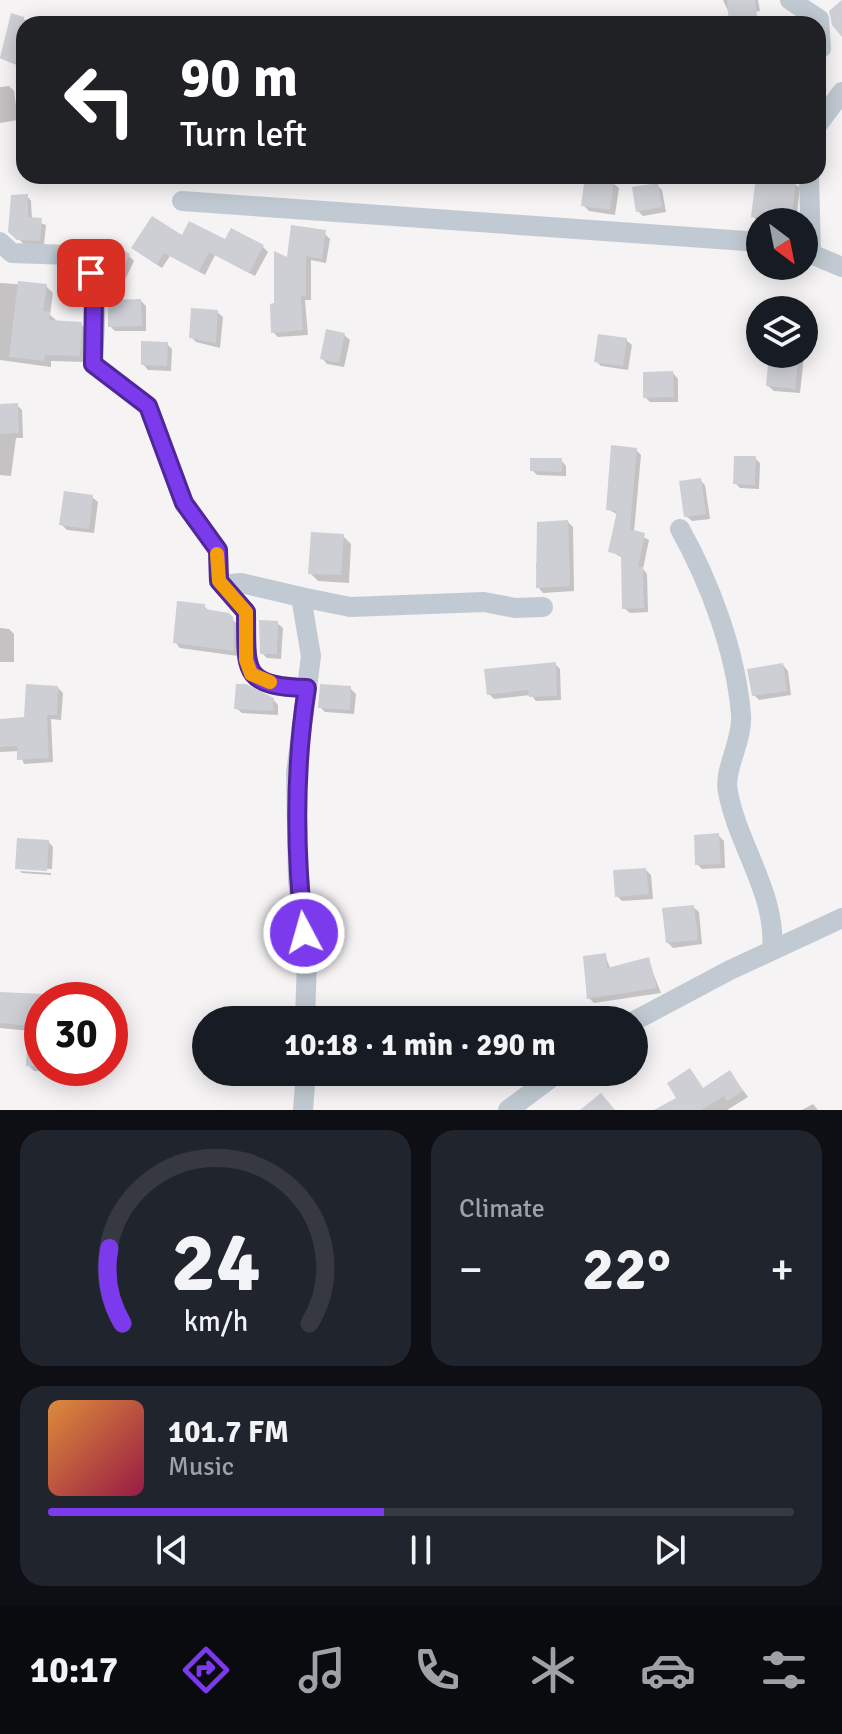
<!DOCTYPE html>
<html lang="en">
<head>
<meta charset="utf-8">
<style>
	body { margin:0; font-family:Signika,sans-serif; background:#20242c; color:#f1f3f6; height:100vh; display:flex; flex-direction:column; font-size:30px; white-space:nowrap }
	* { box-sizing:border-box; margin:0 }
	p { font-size:26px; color:#9ea1a6 }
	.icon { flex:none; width:44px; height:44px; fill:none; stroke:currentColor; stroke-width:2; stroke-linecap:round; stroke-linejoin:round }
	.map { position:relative; height:1110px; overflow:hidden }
	.sheet { display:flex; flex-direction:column; gap:20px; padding:20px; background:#0d0f14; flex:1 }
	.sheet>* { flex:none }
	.banner { position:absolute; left:16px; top:16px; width:810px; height:168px; border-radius:24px; box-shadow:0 4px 20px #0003; background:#202124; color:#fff; overflow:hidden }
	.needle { width:52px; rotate:148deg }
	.controls { position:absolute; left:746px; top:208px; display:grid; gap:16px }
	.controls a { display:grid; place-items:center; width:72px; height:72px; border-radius:50%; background:#171b24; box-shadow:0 4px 20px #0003; font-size:40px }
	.speed { position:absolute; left:24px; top:982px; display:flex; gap:16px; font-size:40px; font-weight:700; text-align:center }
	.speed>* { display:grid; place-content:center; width:104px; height:104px; border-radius:50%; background:#171b24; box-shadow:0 4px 20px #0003; line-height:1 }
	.speed .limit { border:12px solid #d22; background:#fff; color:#111 }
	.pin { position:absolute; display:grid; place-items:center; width:68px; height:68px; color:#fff; margin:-34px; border-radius:16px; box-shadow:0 4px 12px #0006 }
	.me { position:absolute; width:88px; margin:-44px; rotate:354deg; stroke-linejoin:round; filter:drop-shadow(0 0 6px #0008) }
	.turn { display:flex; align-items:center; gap:28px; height:168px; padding:0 32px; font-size:36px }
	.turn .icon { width:104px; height:104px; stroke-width:2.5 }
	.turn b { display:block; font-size:56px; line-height:68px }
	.big { font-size:60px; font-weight:800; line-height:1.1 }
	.sheet .widget { flex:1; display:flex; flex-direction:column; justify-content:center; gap:12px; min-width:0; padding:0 28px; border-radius:24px; background:#20242c }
	.sheet .dial { align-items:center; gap:0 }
	.dial svg { height:208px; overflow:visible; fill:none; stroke:#363941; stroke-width:7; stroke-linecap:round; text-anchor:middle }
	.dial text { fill:#f1f3f6; stroke:none }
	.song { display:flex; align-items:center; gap:24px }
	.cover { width:96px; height:96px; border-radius:12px; background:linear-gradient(135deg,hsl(30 70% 55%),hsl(340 70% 35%)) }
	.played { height:8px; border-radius:4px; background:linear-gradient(90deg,#7c3aed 45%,#363941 45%) }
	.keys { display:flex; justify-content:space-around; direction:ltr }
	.heat { display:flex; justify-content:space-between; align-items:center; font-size:44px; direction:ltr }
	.sheet .tiles { flex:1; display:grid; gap:20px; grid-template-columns:1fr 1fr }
	.widget:last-child { grid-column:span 2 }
	.trip { position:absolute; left:192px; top:1006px; width:456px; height:80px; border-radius:40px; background:#171b24; box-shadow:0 4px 20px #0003; font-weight:800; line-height:80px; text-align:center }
	.tabs { display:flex; height:128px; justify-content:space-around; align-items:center; background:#090b0e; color:#9ea1a6 }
	.tabs .icon { width:56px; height:56px }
	.tabs .selected { color:#7c3aed }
	.tabs b { font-size:36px; color:#f1f3f6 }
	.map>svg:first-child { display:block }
	.shadow { fill:#0003 }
	.building { fill:#cdcfd5 }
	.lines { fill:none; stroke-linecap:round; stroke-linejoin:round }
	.minor { stroke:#c1cad2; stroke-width:20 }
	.route-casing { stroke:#51269a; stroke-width:20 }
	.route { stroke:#7c3aed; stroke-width:14 }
	.slow { stroke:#f59e0b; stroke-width:14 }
</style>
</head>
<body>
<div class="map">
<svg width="842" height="1110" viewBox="0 0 842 1110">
	<rect width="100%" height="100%" fill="#f5f3f3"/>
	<path class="shadow" d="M723,0H758L760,11L730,15Z
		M12,15L36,24H24V68L0,58Z
		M9,86L14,91L18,120L0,123V87Z
		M582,176H611L610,181L619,188L615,215L589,211L583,205L587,178Z
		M757,176H788L789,182L800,187L796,222H758L753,216Z
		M657,185L662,190L666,212L643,216L638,211Z
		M27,196L31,201L32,220L46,225L44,245L24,244L10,231Z
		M325,234L330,239L326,263L311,260V300H305L308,335L278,337L273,332L276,305L288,260Z
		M183,238L263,247L268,252L255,276L215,255L205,275L170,256L162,268L139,253Z
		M129,256L134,261L121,288L105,278Z
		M0,283L46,286L53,293L50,315L57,321L81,324L88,331L87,362L51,361V367L0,360Z
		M141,301L146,306V331H115L110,326Z
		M217,312L223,317L220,348L196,342L191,337Z
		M344,335L350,340L344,367L327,364L322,358Z
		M626,340L632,345L628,370L601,366L596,361Z
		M167,344L172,349L171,371L148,370L143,364Z
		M771,354L804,356L800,393L774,391L768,386Z
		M673,373L678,379V402H650L645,397Z
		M0,405H17L22,410L23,438H16L11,476L0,475Z
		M636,450L641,455L634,532L649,540L643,569L647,574L648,612L630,613L624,608L623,558L610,551L618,515L608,509Z
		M755,458L760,463L759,489L740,488L735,483Z
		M561,460L566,466V476L537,475L532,470Z
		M700,480L705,485L710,519L692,521L686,516Z
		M92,497L98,502L94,533L67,530L61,524Z
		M568,522L573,527L574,591L543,593L538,587L536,563H541Z
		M343,536L351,544L349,583L318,581L310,573Z
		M204,606L210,612L228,615L237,624L238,656L180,648L175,642Z
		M277,623L283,628L281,659L267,658L262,653Z
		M0,628L9,629L14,634V662H0Z
		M555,664L560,669L561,700L536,701L531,695L494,699L489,694Z
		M783,665L788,671L791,695L759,700L754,695Z
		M58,688L63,693L61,720L51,719L53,762L24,764L19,751L0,752V721L26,719Z
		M350,688L356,694L354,714L325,712L320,707Z
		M273,699L278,705V715L242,713L236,708Z
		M718,835L724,841L725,868L702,869L697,864Z
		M48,841L53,847L52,869L17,868Z
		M646,870L651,875L653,899L622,901L617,896Z
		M20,871L51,873V875L22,873Z
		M693,907L699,912L702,944L673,948L667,942Z
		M605,955L611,970L648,960L661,993L594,1003L589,998Z
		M61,991L85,992L90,1000H42V1068H84L83,1074L34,1071L28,1065L30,1031L0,1028V994L61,999Z
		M518,1072H543L525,1082Z
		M730,1073L748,1097L727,1110H658L704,1090Z
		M813,1104L818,1110H802Z"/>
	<path class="building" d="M727,0H755L758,24H729Z
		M842,0V37L832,25L829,11Z
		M11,13L24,17V66L0,58Z
		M585,176L614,180L610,210L581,206Z
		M756,176L796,180L791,222L751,217Z
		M658,183L662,207L636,212L632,187Z
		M28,194V217L42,218L40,241L17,240L8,232L11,195Z
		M152,216L182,235L189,221L225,239L231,228L264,245L249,273L209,252L199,271L164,253L157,264L131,248Z
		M291,225L326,230L322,259L306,256V296H301L303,330L271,333L270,304L274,303V251L287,257Z
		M112,245L130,254L115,285L104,279L100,269Z
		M18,281L47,284L43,311L50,312L49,320L82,322L80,356L45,355L44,361L9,357Z
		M141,299L142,326L108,327V300Z
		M191,308L218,310L216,343L189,338Z
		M326,329L345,333L339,363L320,359Z
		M598,334L627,338L623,366L594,362Z
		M141,341L168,342L167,366L141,365Z
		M769,354H799L795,389L766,386Z
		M673,371L674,397L643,398V372Z
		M18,403L19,433L0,434V404Z
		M611,445L637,448L630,529L645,533L638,567H643L644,608L622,609L621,555L608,552L617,511L606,510Z
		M734,456H756L755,485L733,484Z
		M530,458H562V472L530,471Z
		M701,478L706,514L684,517L679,481Z
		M64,491L93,495L89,529L59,525Z
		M568,520L570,586L536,588L537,522Z
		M311,532L344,534L341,575L308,574Z
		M177,601L205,604V609L229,613L233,617L234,651L173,643Z
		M259,620L278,621L277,654H260Z
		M556,662L557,696L529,697L528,690L487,695L484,669Z
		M783,663L787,691L752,696L747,669Z
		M26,684L58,686L57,715H47L49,758L17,760V746L0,747V719L24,717Z
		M236,684H246L274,698L273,711L234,709Z
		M320,684L351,686L350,710L318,708Z
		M719,833L721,864L695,865L694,835Z
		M17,838L49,840L47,871L15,869Z
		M646,868L649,894L615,897L613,870Z
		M694,905L698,940L666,943L662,908Z
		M606,953L607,968L649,957L657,988L587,999L583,956Z
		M0,992L42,994V1067L26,1066L28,1026L0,1023Z
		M690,1068L703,1088L730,1070L743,1091L727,1101L724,1096L701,1110H654L676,1098L667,1083Z
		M601,1093L615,1110H580Z"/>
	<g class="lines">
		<path class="minor" d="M790,0L819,19L821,48L818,50
			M818,124L842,92
			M809,176L811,253
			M182,201L760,242
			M0,242L12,253L71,255C106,278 93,327 93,364L148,406L184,503L218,550L219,581L246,612C246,668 240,687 307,688
			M804,251L842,267
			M680,529C710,583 736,652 741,715C743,741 723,770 728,792C738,846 777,895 772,950
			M223,585L241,583L301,597L311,656L296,773L298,880L307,960L305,1020
			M301,597L350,607L484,602L515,608L543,607
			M634,1021L730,970L842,918
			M303,1110L306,1072
			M508,1110L559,1072"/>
	</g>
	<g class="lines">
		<defs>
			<path id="route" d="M91,273L94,294L93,364L148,406L184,503L218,550L219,581L246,612C247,668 239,687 307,688C294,769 295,852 304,933"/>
		</defs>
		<use href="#route" class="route-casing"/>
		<use href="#route" class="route"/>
		<path class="slow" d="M217,554L219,581L246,612V660L251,674L270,682"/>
	</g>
</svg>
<div class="controls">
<a><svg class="needle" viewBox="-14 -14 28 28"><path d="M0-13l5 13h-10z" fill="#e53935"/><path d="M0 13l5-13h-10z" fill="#9ea1a6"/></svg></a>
<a><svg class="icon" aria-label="layers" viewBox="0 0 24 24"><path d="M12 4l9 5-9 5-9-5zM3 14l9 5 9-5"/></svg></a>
</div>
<div class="speed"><div class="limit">30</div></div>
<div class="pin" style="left:91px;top:273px;background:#d93025"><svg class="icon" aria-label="arrive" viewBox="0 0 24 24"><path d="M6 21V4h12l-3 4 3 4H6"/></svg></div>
<svg class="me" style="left:304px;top:933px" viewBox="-20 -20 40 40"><circle r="17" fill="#7c3aed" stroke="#fff" stroke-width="3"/><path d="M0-11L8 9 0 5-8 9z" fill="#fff"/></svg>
<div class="trip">10:18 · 1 min · 290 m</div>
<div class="banner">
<div class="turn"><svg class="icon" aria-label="left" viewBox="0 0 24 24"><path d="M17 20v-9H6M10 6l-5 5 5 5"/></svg><div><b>90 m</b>Turn left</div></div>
</div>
</div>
<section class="sheet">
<div class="tiles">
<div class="widget dial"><svg viewBox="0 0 100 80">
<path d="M14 69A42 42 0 1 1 86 69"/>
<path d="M14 69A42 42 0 0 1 9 40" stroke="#7c3aed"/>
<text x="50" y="56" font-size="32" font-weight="700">24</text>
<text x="50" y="72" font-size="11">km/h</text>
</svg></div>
<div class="widget"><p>Climate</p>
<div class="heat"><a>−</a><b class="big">22°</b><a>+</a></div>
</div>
<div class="widget">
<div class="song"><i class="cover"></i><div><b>101.7 FM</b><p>Music</p></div></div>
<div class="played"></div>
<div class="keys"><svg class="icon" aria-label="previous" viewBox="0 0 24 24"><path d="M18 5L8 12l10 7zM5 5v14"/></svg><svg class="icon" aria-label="pause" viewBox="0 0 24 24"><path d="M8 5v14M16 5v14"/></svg><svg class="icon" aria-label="next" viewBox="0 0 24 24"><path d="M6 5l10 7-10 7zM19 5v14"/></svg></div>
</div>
</div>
</section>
<nav class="tabs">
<b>10:17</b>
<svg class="icon selected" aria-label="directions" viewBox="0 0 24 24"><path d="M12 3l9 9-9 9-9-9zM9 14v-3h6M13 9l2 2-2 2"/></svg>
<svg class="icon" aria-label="music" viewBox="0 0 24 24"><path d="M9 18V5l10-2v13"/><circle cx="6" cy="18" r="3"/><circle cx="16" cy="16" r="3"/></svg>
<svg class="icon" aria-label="phone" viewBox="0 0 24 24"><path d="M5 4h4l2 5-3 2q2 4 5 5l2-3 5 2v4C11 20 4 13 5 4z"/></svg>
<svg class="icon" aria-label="climate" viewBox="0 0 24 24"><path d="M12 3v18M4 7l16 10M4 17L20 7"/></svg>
<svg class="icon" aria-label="car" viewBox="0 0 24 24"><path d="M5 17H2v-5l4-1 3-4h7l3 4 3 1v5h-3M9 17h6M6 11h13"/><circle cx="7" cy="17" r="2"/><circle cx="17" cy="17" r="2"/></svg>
<svg class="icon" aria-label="filters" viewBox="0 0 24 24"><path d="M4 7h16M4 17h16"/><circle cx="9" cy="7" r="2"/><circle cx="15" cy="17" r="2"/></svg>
</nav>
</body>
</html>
